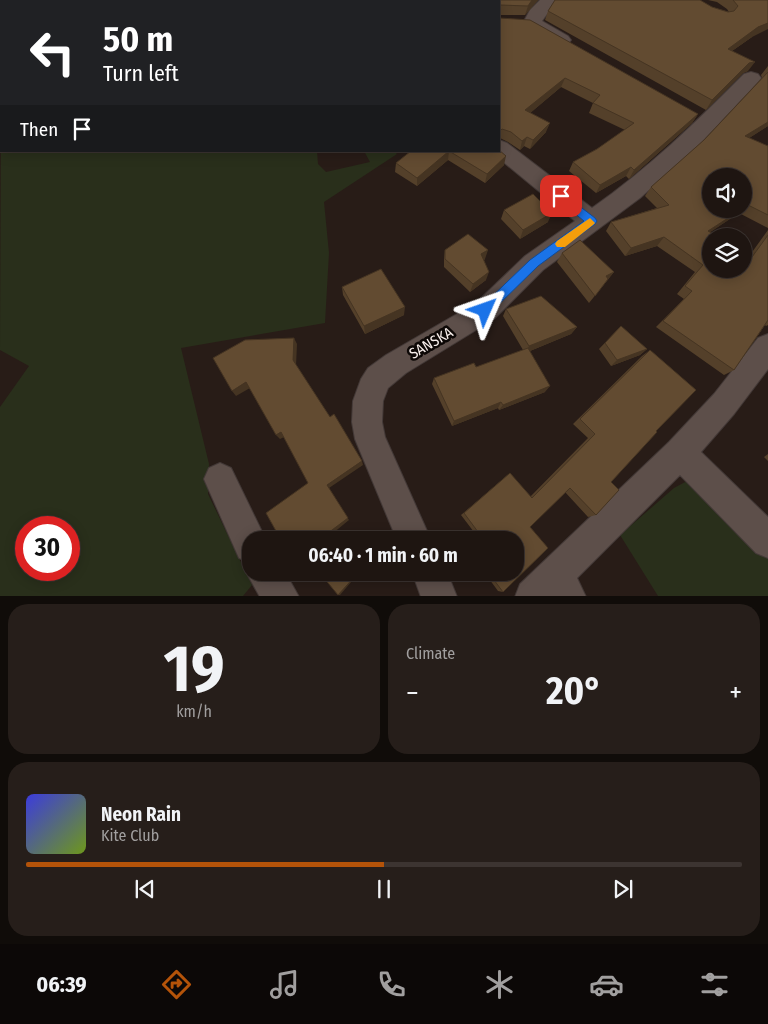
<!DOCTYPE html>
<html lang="en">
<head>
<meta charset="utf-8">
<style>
	body { margin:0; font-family:"Fira Sans Condensed",sans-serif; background:#261e1a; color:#f1f3f6; height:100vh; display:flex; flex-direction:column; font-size:19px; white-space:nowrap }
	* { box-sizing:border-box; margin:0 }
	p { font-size:16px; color:#a19f9f }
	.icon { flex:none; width:28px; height:28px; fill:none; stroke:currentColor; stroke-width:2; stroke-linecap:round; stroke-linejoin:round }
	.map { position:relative; height:596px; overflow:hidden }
	.details { display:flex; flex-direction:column; gap:8px; padding:8px; background:#100c09; flex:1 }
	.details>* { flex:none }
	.guide { position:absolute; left:0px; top:0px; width:500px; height:152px; box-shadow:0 2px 12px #0003,0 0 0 1px #3c3431; background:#202124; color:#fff; overflow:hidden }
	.tools { position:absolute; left:702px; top:168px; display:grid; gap:10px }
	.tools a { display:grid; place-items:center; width:50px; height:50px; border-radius:50%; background:#1e1511; box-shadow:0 2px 12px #0003,0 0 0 1px #3c3431; font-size:25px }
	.speed { position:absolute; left:15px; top:516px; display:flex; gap:10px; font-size:25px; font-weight:700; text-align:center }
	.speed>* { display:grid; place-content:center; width:65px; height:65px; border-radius:50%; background:#1e1511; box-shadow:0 2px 12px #0003,0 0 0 1px #3c3431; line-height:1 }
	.speed .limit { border:8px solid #d22; background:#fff; color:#111 }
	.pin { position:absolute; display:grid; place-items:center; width:42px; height:42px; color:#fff; margin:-21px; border-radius:10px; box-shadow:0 2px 8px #0006 }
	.me { position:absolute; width:55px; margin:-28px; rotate:47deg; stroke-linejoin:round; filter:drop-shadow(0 0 4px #0008) }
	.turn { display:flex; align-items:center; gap:18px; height:105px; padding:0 20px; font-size:22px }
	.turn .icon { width:65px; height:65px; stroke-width:2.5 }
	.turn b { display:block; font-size:35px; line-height:42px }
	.then { display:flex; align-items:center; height:48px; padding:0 20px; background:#0003; gap:10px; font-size:19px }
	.big { font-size:38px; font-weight:700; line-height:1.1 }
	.details .card { flex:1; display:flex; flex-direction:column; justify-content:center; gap:8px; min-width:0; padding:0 18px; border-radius:20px; background:#261e1a }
	.details .dial { align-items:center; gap:0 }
	.dial b { font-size:65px; line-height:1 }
	.song { display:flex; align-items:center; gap:15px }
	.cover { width:60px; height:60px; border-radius:8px; background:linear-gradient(135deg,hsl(240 70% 55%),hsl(80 70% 35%)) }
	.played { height:5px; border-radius:2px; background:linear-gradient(90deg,#b45309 50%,#3c3431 50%) }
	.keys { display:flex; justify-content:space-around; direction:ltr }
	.heat { display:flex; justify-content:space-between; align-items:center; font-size:28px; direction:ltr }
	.details .tiles { flex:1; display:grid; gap:8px; grid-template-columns:1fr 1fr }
	.card:last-child { grid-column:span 2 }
	.trip { position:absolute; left:242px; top:531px; width:282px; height:50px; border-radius:20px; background:#1e1511; box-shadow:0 2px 12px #0003,0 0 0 1px #3c3431; font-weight:700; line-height:50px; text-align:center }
	.tabs { display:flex; height:80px; justify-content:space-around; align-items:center; background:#0c0807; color:#a19f9f }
	.tabs .icon { width:35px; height:35px }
	.tabs .selected { color:#b45309 }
	.tabs b { font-size:22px; color:#f1f3f6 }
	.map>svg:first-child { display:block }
	.green { fill:#292f1b; fill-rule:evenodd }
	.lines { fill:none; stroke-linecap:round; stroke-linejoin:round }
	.minor-casing { stroke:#433937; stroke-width:2 }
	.minor { fill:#5d4f4a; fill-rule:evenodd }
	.wall { fill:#54402a }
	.shaded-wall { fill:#453422 }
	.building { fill:#624b31; stroke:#453422 }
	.route { fill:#1a73e8; stroke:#114b97 }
	.slow { fill:#f59e0b }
	.labels { text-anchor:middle; stroke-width:5; stroke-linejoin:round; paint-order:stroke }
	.street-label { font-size:15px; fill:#f7eeeb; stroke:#0d0806 }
</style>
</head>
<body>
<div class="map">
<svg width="768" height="597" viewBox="0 0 768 597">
	<rect width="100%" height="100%" fill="#281c17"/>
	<path class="green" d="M23,0H264L266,1H22Z
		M1,100V151H317L318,164L326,172L370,162L364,151H394L397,154L324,202L329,253L325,323L181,348L209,464L208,494L252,585L243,596H0V407L29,366L0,350ZM26,528H69V570H26Z
		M687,481L698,486L768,558V596H658L620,535L674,488Z"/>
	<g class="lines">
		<defs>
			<path id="minor" d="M437,0H455V1H438Z
				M540,0H557L542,21L568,36L571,40L568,44C554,47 538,34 526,27L523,23L530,10Z
				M0,45L1,46V57H0Z
				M751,72L758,74L761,78L758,82L696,148L640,198L543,270L494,319L406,373L388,388L383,401L382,422L385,437L431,540H397L355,439L352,422L353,401L361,379L368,368L386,355L476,303L525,256L575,221L490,151H499V140L507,143L592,208C648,169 696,122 744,74Z
				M768,334V369L734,414L701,452L768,517V558L756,553L680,475L577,578L586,597H515L520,584L669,442L714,394L758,338Z
				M220,463L231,468L266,540H251V572H285L299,597H260L246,572L250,563L239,558L204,479L209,468Z
				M412,572H447L457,597H421Z"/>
		</defs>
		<use href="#minor" class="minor-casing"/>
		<use href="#minor" class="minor"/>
	</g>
	<path class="wall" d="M465,0H538L525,15H500V18L698,114L692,123L629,179L626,176L596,193L569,171L573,162L597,149L625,130L589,113L593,103L561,87L530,113L546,132L530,149L524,146L520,150L508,142L500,138L499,143V1H465Z
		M708,0H768L752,37L732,51L748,71L743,73L706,110L545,20L548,11L712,7L729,12L727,9L717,2Z
		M768,66V126L749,138L768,146V228L739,213L710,232L750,255L768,230V325L766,326L765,325L734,370L724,375L656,327L684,299L677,294L695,272L657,246L625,256L606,231L611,222L657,208L645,196L651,187L704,140L762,78L761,75Z
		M411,151H499L504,165L485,183L448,160L417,186L395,172L396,163Z
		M504,210L548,222L520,239L501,219Z
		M445,250L485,259L484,260L486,280L470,292L444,267V258Z
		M562,253L614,272L589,303L557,262Z
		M342,287L404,315L365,334L343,295Z
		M506,309L577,327L571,334L530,351L545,392L499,410L498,408L452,426L432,384L434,378L476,367L523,350L503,316Z
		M621,326L647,349L640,355L611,366L599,349Z
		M650,350L696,390L656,431L657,432L611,482L619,490L596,515L588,517L565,492L530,527L548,548L503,592L498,591L484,572H516V540H480L461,515L510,473L530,497L588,438L573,424L642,356Z
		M768,454V461L764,457Z"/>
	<path class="shaded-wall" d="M532,0H538L525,15L528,6Z
		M768,23V29L752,37L722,58L728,49L758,27Z
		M755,62L748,71L743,73L706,110L712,100L749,63Z
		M565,78L561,87L522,120L525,110Z
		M698,114L692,123L629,179L634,170Z
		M768,122V126L737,146L745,136Z
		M550,123L546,132L530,149L533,140Z
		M527,137L524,146L520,150L522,141Z
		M449,151L448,160L417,186V178Z
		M506,156L504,165L485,183L487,174Z
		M631,167L626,176L596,193L600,185Z
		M748,205L739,213L700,239L708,231L742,209H744V208Z
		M552,213L548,222L520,239L523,230Z
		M664,237L657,246L625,256L631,248Z
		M488,250L485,259L479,263L481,254Z
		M489,272L486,280L470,292L473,284Z
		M614,272L606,281L589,303L606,281V276Z
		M405,307L404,315L365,334L364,326Z
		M577,327L571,334L525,353L529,346Z
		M294,338L297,344L296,366L293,360Z
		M647,349L640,355L611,366L617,360Z
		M246,382L250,388L236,396L232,391Z
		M550,386L545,392L499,410L503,405Z
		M501,402L498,408L452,426L454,421Z
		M281,432L284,437L280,439L276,435Z
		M362,461L363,465L329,488L349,520L327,538L329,540H328L324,536L327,485Z
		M356,572L358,574L340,595H338Z"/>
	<path class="building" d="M469,0H532L528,6L500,5V18L530,20L698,114L634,170L631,167L600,185L573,162L597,149L634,123L593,103L600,95L565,78L525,110L550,123L533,140L527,137L522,141L511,132L502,129L500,131V140H499V1H470Z
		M555,0H700L712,7L728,12L734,11L738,6L733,0H768V23L758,27L728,49L755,62L749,63L712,100L548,11Z
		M768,72V122L745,136L768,146V215L748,205L744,208V176H711V209H742L708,231L717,236H711V269H744V252L752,257L768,235V320L734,370L663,321L692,291L685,286L703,265L664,237L631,248L611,222L669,205L651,187L704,140Z
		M499,150L506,156L487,174L449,151H499Z
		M411,151H449L417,178L396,163Z
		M533,194L552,213L523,230L504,210Z
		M468,234L488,250L481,254L489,272L473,284L445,259V250Z
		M580,240L614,272L606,276L608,279L595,296L562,253Z
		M381,269L405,307L364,326L342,287Z
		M541,296L577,327L529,346L506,309Z
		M621,326L647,349L617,360L605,343Z
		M294,338L293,360L330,417L334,414L362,461L327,485L348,518L324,536L328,540H281L266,513L308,483L281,432L276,435L246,382L232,391L213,358L245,340Z
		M528,348L550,386L503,405L501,402L454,421L434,378L474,363L476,367Z
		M650,350L696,390L656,431L657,432L611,482L619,490L596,515L570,488L530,527L548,548L503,592L488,572H516V540H484L464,513L510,473L532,498L595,434L580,419Z
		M319,572H356L357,574L338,595Z"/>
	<path class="route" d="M561,192L595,218L597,221L595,224L538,266L489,314H481L479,310L481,307L530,260L584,221L557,199V193Z"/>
	<path class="slow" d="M590,218L595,223L593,225L565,247H557L555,244L557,241Z"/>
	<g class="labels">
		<g class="street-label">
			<text transform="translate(431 343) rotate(-30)" y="5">SANSKA</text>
		</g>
	</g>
</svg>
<div class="tools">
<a><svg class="icon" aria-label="sound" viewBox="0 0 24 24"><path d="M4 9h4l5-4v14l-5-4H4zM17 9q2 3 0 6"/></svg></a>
<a><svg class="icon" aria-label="layers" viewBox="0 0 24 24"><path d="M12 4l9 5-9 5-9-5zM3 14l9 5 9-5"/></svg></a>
</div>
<div class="speed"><div class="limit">30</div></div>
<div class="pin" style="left:561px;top:196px;background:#d93025"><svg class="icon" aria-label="arrive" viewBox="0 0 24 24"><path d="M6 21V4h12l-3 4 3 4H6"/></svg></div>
<svg class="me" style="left:485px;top:310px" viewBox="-20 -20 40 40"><path d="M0-17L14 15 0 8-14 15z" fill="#1a73e8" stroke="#fff" stroke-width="4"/></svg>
<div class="trip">06:40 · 1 min · 60 m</div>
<div class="guide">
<div class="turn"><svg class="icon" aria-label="left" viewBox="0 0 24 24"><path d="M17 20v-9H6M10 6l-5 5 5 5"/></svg><div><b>50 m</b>Turn left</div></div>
<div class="then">Then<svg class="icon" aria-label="arrive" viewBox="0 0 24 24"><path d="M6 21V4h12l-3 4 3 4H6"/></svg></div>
</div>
</div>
<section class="details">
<div class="tiles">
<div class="card dial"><b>19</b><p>km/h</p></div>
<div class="card"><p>Climate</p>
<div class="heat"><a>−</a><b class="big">20°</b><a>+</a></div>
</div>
<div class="card">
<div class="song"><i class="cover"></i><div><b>Neon Rain</b><p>Kite Club</p></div></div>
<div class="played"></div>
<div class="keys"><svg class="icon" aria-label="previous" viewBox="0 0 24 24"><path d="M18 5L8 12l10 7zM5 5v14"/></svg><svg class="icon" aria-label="pause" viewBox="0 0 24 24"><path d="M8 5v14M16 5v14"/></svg><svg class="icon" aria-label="next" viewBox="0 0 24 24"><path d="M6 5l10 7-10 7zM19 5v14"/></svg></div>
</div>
</div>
</section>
<nav class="tabs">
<b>06:39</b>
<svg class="icon selected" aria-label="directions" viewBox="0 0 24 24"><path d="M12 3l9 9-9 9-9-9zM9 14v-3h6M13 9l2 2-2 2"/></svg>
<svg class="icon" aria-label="music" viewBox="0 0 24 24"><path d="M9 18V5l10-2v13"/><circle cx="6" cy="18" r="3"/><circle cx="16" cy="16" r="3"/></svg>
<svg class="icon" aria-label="phone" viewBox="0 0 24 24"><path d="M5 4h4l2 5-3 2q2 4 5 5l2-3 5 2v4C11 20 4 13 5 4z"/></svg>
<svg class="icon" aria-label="climate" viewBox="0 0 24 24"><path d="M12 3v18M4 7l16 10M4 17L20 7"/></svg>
<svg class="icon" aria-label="car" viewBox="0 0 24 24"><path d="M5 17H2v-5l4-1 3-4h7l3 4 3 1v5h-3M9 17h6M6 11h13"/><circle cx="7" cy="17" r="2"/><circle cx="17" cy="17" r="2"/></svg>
<svg class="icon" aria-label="filters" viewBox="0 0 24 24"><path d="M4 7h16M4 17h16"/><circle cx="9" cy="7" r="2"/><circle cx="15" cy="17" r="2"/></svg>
</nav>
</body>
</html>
